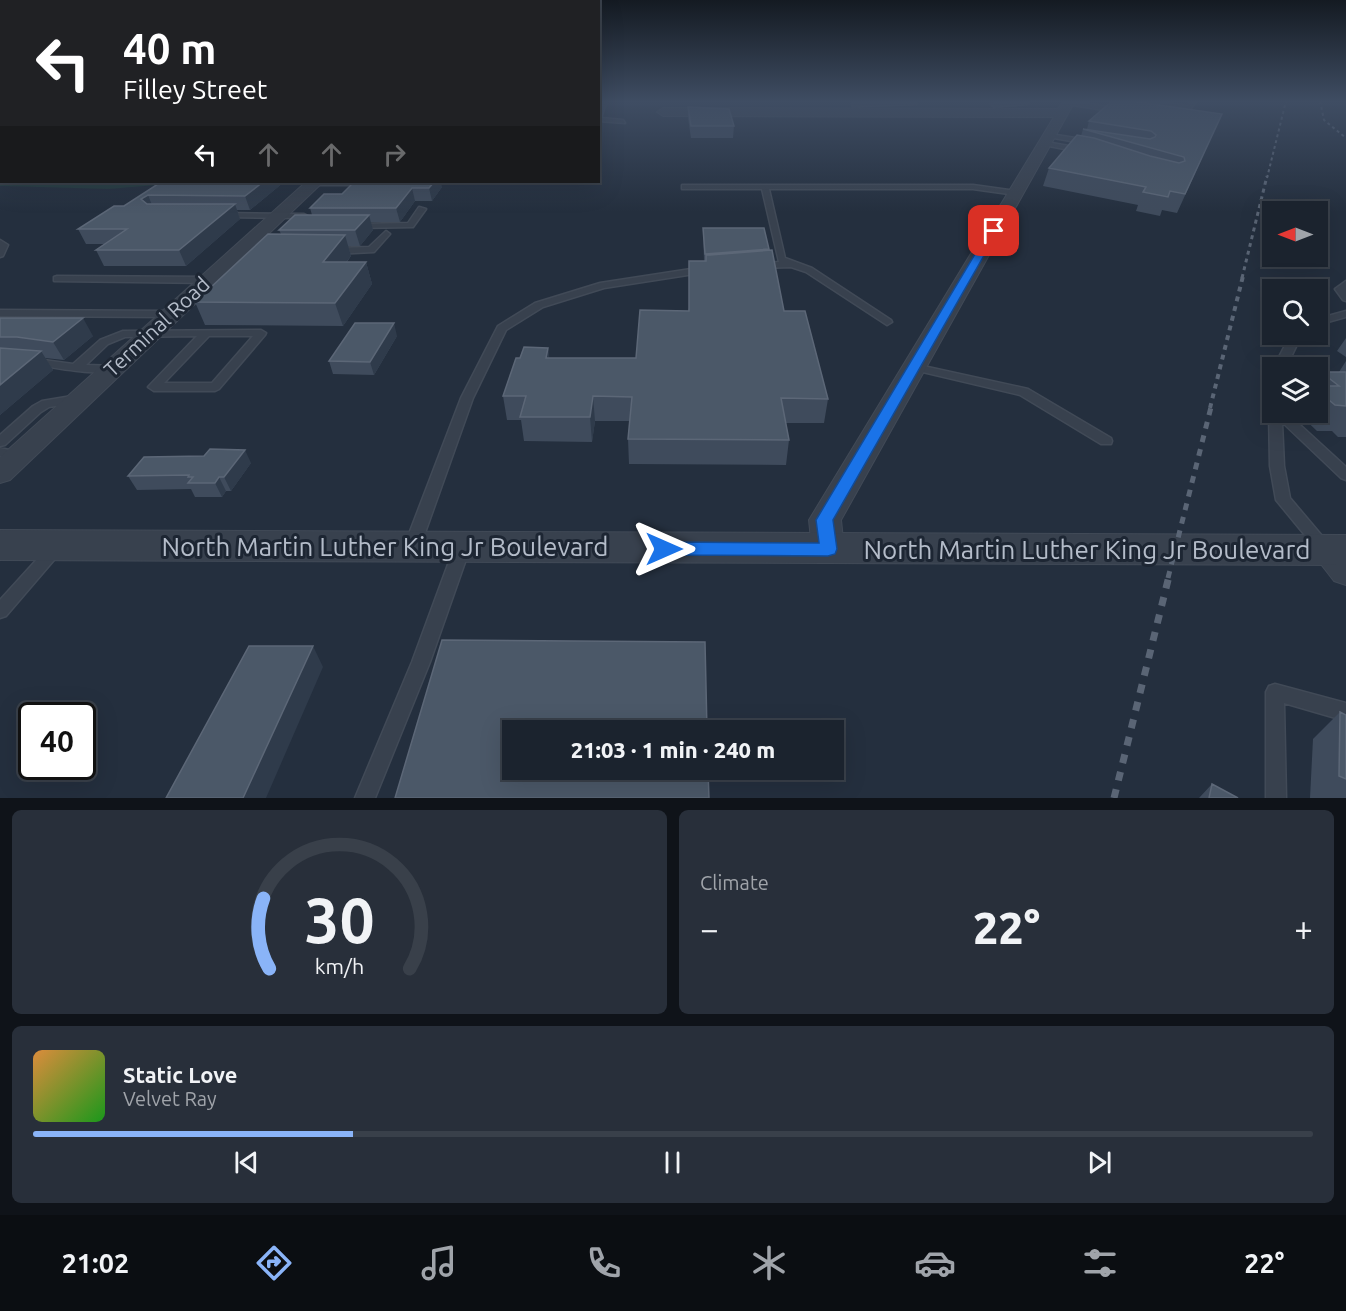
<!DOCTYPE html>
<html lang="en">
<head>
<meta charset="utf-8">
<style>
	body { margin:0; font-family:Ubuntu,sans-serif; background:#282f3a; color:#f1f3f6; height:100vh; display:flex; flex-direction:column; font-size:22px; white-space:nowrap }
	* { box-sizing:border-box; margin:0 }
	p { font-size:20px; color:#a0a4aa }
	.icon { flex:none; width:33px; height:33px; fill:none; stroke:currentColor; stroke-width:2; stroke-linecap:round; stroke-linejoin:round }
	.map { position:relative; height:798px; overflow:hidden }
	.panel { display:flex; flex-direction:column; gap:12px; padding:12px; background:#0f1319; flex:1 }
	.panel>* { flex:none }
	.top-card { position:absolute; left:0px; top:0px; width:600px; height:183px; box-shadow:0 6px 24px #0002,0 0 0 2px #39404a; background:#202124; color:#fff; overflow:hidden }
	.needle { width:39px; rotate:270deg }
	.fabs { position:absolute; left:1262px; top:201px; display:grid; gap:12px }
	.fabs a { display:grid; place-items:center; width:66px; height:66px; border-radius:0px; background:#1b232e; box-shadow:0 6px 24px #0002,0 0 0 2px #39404a; font-size:30px }
	.speed { position:absolute; left:18px; top:702px; display:flex; gap:12px; font-size:30px; font-weight:700; text-align:center }
	.speed>* { display:grid; place-content:center; width:78px; height:78px; border-radius:50%; background:#1b232e; box-shadow:0 6px 24px #0002,0 0 0 2px #39404a; line-height:1 }
	.speed .limit { border:3px solid #111; border-radius:9px; background:#fff; color:#111 }
	.pin { position:absolute; display:grid; place-items:center; width:51px; height:51px; color:#fff; margin:-26px; border-radius:12px; box-shadow:0 3px 9px #0006 }
	.me { position:absolute; width:66px; margin:-33px; rotate:90deg; stroke-linejoin:round; filter:drop-shadow(0 0 4px #0008) }
	.turn { display:flex; align-items:center; gap:21px; height:126px; padding:0 24px; font-size:27px }
	.turn .icon { width:78px; height:78px; stroke-width:2.5 }
	.turn b { display:block; font-size:42px; line-height:51px }
	.lanes { display:flex; align-items:center; height:57px; padding:0 24px; background:#0003; justify-content:center; gap:30px; direction:ltr }
	.lanes .off { opacity:.35 }
	.big { font-size:45px; font-weight:800; line-height:1.1 }
	.panel .card { flex:1; display:flex; flex-direction:column; justify-content:center; gap:9px; min-width:0; padding:0 21px; border-radius:9px; background:#282f3a }
	.panel .dial { align-items:center; gap:0 }
	.dial svg { height:156px; overflow:visible; fill:none; stroke:#39404a; stroke-width:7; stroke-linecap:round; text-anchor:middle }
	.dial text { fill:#f1f3f6; stroke:none }
	.song { display:flex; align-items:center; gap:18px }
	.cover { width:72px; height:72px; border-radius:9px; background:linear-gradient(135deg,hsl(30 70% 55%),hsl(120 70% 35%)) }
	.played { height:6px; border-radius:3px; background:linear-gradient(90deg,#8ab4f8 25%,#39404a 25%) }
	.keys { display:flex; justify-content:space-around; direction:ltr }
	.heat { display:flex; justify-content:space-between; align-items:center; font-size:33px; direction:ltr }
	.panel .tiles { flex:1; display:grid; gap:12px; grid-template-columns:1fr 1fr }
	.card:last-child { grid-column:span 2 }
	.trip { position:absolute; left:502px; top:720px; width:342px; height:60px; border-radius:0px; background:#1b232e; box-shadow:0 6px 24px #0002,0 0 0 2px #39404a; font-weight:800; line-height:60px; text-align:center }
	.tabs { display:flex; height:96px; justify-content:space-around; align-items:center; background:#0b0e12; color:#a0a4aa }
	.tabs .icon { width:42px; height:42px }
	.tabs .current { color:#8ab4f8 }
	.tabs b { font-size:27px; color:#f1f3f6 }
	.map>svg:first-child { display:block }
	.green { fill:#263c3f }
	.lines { fill:none; stroke-linecap:round; stroke-linejoin:round }
	.service-casing { stroke:#414a57; stroke-width:3 }
	.minor-casing { stroke:#414a57; stroke-width:2 }
	.tertiary-casing { stroke:#414a57; stroke-width:2 }
	.service { fill:#38414e; fill-rule:evenodd }
	.minor { fill:#38414e; fill-rule:evenodd }
	.tertiary { fill:#38414e; fill-rule:evenodd }
	.rail-far4 { stroke:#5a6575; stroke-width:2; stroke-dasharray:3 3; stroke-linecap:butt }
	.rail-far3 { stroke:#5a6575; stroke-width:3; stroke-dasharray:4 4; stroke-linecap:butt }
	.rail-far2 { stroke:#5a6575; stroke-width:4; stroke-dasharray:5 5; stroke-linecap:butt }
	.rail-far1 { stroke:#5a6575; stroke-width:5; stroke-dasharray:7 7; stroke-linecap:butt }
	.rail { stroke:#5a6575; stroke-width:7; stroke-dasharray:9 9; stroke-linecap:butt }
	.wall { fill:#3f4b5c }
	.shaded-wall { fill:#2f3b4b }
	.building { fill:#4b5868; stroke:#5c6777; stroke-width:1.5 }
	.route { fill:#1a73e8; stroke:#114b97; stroke-width:1.5 }
	.labels { text-anchor:middle; stroke-width:6; stroke-linejoin:round; paint-order:stroke }
	.street-label { font-size:21px; fill:#b4bcc9; stroke:#1d2633 }
	.near-street-label { font-size:26px; fill:#b4bcc9; stroke:#1d2633 }
</style>
</head>
<body>
<div class="map">
<svg width="1346" height="798" viewBox="0 0 1346 798">
	<rect width="100%" height="100%" fill="#242f3e"/>
	<path class="green" d="M0,161L2,182H194L109,189L0,186Z"/>
	<g class="lines">
		<defs>
			<path id="service" d="M603,101L606,103L601,118L623,120L625,123L598,121V108Z
				M914,101L916,104L858,106L861,112L858,114L855,112L852,104L855,102Z
				M1026,101L1028,104L999,106L1006,113L1003,115L991,104Z
				M1068,101L1117,108L1120,110L1117,112L1066,104Z
				M1134,101H1146L1188,106L1191,101H1196L1190,110Z
				M1050,134L1088,140L1091,142L1088,144L1048,137V135Z
				M1046,142L1080,148L1083,150L1080,152L1044,145L1043,144Z
				M310,182H372L373,183L369,185H310Z
				M682,185H973L1016,191L1020,193L1016,195L973,189H769L785,258L812,268L891,320L892,322L887,325L806,272L791,267L758,268V264L779,262L762,189H682Z
				M419,207L426,209L413,227L357,228L353,226L357,224L408,223Z
				M222,213L304,214L308,216L300,222H297V218L225,217L221,215Z
				M386,231L390,234L374,252L335,254L331,251L335,248L369,247Z
				M0,240L8,245L3,256L0,257Z
				M704,267L709,270L707,272L604,288L543,307L506,330L473,398L420,547L417,551L412,553L407,551L404,547L461,398L498,326L535,303L600,283Z
				M57,276L212,277L217,280L212,283L54,281V277Z
				M1346,281V301L1343,300L1335,289Z
				M0,310L172,311L177,314L172,317L0,316Z
				M1346,311V317L1317,325V319Z
				M261,330L266,333L265,335L219,389L215,391H154L148,387L197,336L125,337L108,344L86,365L117,366L119,368C105,379 48,366 29,364C19,364 10,364 0,364V358H29L73,364L100,340L123,331ZM209,336H253L212,383H164Z
				M1291,334H1302L1291,357L1289,368H1277L1279,357Z
				M914,364L1028,389L1111,438L1112,441L1111,444H1101L1020,395L910,369L908,367Z
				M78,395L82,396L84,399L82,402L49,407L41,412L5,445L0,446V435L33,406L42,401Z
				M1272,409V412H1286L1346,467V480L1341,478L1282,422L1284,466L1290,498L1328,543L1331,547L1328,551L1323,553L1318,551L1276,500L1270,466L1269,412Z
				M0,448L23,453L25,456L23,459L18,460L0,456Z
				M462,542L467,544L470,548L430,662L375,798H355L412,662L454,548L457,544Z
				M55,543L60,545L63,549L60,553L6,616L0,618V600L50,545Z
				M1275,684L1346,703V721L1284,703L1286,798H1266V692L1269,686Z"/>
			<path id="minor" d="M1063,101H1075L841,520L844,549L839,558L828,561L817,558L812,549L809,520L1054,117L663,116L657,112L663,108L1058,109Z
				M306,182H323L10,480L0,483V457Z
				M1326,538L1337,541L1346,550V585L1334,581L1310,550L1315,541Z"/>
			<path id="tertiary" d="M0,530L1346,535V565L0,560Z"/>
		</defs>
		<use href="#service" class="service-casing"/>
		<use href="#minor" class="minor-casing"/>
		<use href="#tertiary" class="tertiary-casing"/>
		<use href="#service" class="service"/>
		<use href="#minor" class="minor"/>
		<use href="#tertiary" class="tertiary"/>
		<path class="rail-far4" d="M1320,101L1324,120L1346,138
			M1267,178L1286,101"/>
		<path class="rail-far3" d="M1242,278L1267,176"/>
		<path class="rail-far2" d="M1210,408L1243,276"/>
		<path class="rail-far1" d="M1168,578L1211,407"/>
		<path class="rail" d="M1114,798L1169,576"/>
	</g>
	<path class="wall" d="M688,107L734,126L733,138H691L688,118Z
		M1222,114L1177,213L1162,210L1160,216L1136,211L1138,205L1043,186L1049,168L1081,136L1083,129H1087L1089,121Z
		M161,182H284L250,210H237L240,219L186,266H104L96,250L104,244H86L78,229L124,206Z
		M354,182L442,187L432,201H415L400,222H370L373,230L360,246H348L351,256L347,262H366L372,284L343,326L205,325L195,302L281,234L279,230L312,215L310,208L342,194Z
		M703,228H764L769,250L784,311L828,399L824,423H786L789,440L786,465L629,464L628,439L630,421H595L592,442L524,441L521,420H507L503,396L520,358L548,348L549,358H636L688,311L704,261Z
		M0,318L93,336L64,360L45,358L53,370L0,415Z
		M397,336L374,375L333,374L329,361Z
		M1346,338V357L1337,351Z
		M1346,361V437H1338L1332,431H1317L1297,412H1317V379L1321,372H1339Z
		M251,463L231,491H226L222,497H195L191,489L137,490L128,476Z
		M1340,712L1346,715V798H1310L1313,739Z
		M1212,784L1209,798H1199Z"/>
	<path class="shaded-wall" d="M263,182H284L250,210L245,196Z
		M434,182H441L442,187L432,201L429,188Z
		M412,188L415,201L400,222L396,208Z
		M148,195L154,210L141,199Z
		M235,204L240,219L186,266L179,250Z
		M369,215L373,230L360,246L355,230Z
		M345,235L351,256L329,283L323,262Z
		M366,262L372,284L343,326L335,303Z
		M83,318L93,336L64,360L53,342Z
		M394,323L397,336L374,375L370,362Z
		M548,348L551,371L546,358Z
		M41,351L53,370L0,415V385Z
		M593,396L595,421L592,442L590,417Z
		M245,450L251,463L231,491L224,477Z
		M219,477L226,491L222,497L215,483Z
		M313,646L323,667L266,798H243Z"/>
	<path class="building" d="M1112,101H1131L1222,114L1185,194L1170,191L1168,197L1143,192L1146,187L1049,168L1077,135L1094,138L1150,156L1179,163L1185,161L1184,157L1083,129L1150,139L1155,137L1156,135L1151,131L1089,121Z
		M688,107L729,109L734,126H691Z
		M161,182H263L245,196L148,195L141,199L147,204H235L179,250H96L127,229H78L114,206H124Z
		M354,182H434L429,188H412L396,208H310L324,194H342Z
		M295,215H369L355,230H279Z
		M703,228H764L769,249L705,254Z
		M268,234L345,235L323,262H366L335,303L195,302Z
		M772,250L784,311H805L828,399L781,398L789,440L628,439L632,397L593,396L590,417H520L526,396H503L516,358H520L524,347L548,348L546,358H636L640,310L689,311V261H706V255H710Z
		M0,318H83L53,342L17,337H0Z
		M355,323H394L370,362L329,361Z
		M0,348L41,351L0,385Z
		M1321,372H1346V406L1335,405L1317,390V386H1339Z
		M210,449L245,450L224,477H219L215,483H188L193,477H188L189,475L128,476L144,457L204,456Z
		M442,640L705,642L707,730H513V770H708L709,798H395Z
		M249,646H313L243,798H166Z
		M1340,712L1346,715V779L1339,776Z
		M1212,784L1238,798H1209Z"/>
	<linearGradient id="sky" x2="0" y2="1"><stop stop-color="#141a22"/><stop offset="0.48" stop-color="#3f4d63"/><stop offset="1" stop-color="#3f4d63" stop-opacity="0"/></linearGradient>
	<rect width="1346" height="212" fill="url(#sky)"/>
	<path class="route" d="M990,229L998,231L833,520L837,549L835,554L828,556L664,555L658,553L656,549L658,544L664,542L819,543L816,520Z"/>
	<g class="labels">
		<g class="street-label">
			<text transform="translate(157 327) rotate(-43)" y="7">Terminal Road</text>
		</g>
		<g class="near-street-label">
			<text x="385" y="556">North Martin Luther King Jr Boulevard</text>
			<text x="1087" y="559">North Martin Luther King Jr Boulevard</text>
		</g>
	</g>
</svg>
<div class="fabs">
<a><svg class="needle" viewBox="-14 -14 28 28"><path d="M0-13l5 13h-10z" fill="#e53935"/><path d="M0 13l5-13h-10z" fill="#a0a4aa"/></svg></a>
<a><svg class="icon" aria-label="search" viewBox="0 0 24 24"><circle cx="10" cy="10" r="6"/><path d="M15 15l6 6"/></svg></a>
<a><svg class="icon" aria-label="layers" viewBox="0 0 24 24"><path d="M12 4l9 5-9 5-9-5zM3 14l9 5 9-5"/></svg></a>
</div>
<div class="speed"><div class="limit">40</div></div>
<div class="pin" style="left:994px;top:231px;background:#d93025"><svg class="icon" aria-label="arrive" viewBox="0 0 24 24"><path d="M6 21V4h12l-3 4 3 4H6"/></svg></div>
<svg class="me" style="left:664px;top:549px" viewBox="-20 -20 40 40"><path d="M0-17L14 15 0 8-14 15z" fill="#1a73e8" stroke="#fff" stroke-width="4"/></svg>
<div class="trip">21:03 · 1 min · 240 m</div>
<div class="top-card">
<div class="turn"><svg class="icon" aria-label="left" viewBox="0 0 24 24"><path d="M17 20v-9H6M10 6l-5 5 5 5"/></svg><div><b>40 m</b>Filley Street</div></div>
<div class="lanes"><svg class="icon" aria-label="left" viewBox="0 0 24 24"><path d="M17 20v-9H6M10 6l-5 5 5 5"/></svg><svg class="icon off" aria-label="ahead" viewBox="0 0 24 24"><path d="M12 20V5M6 11l6-6 6 6"/></svg><svg class="icon off" aria-label="ahead" viewBox="0 0 24 24"><path d="M12 20V5M6 11l6-6 6 6"/></svg><svg class="icon off" aria-label="right" viewBox="0 0 24 24"><path d="M7 20v-9h11M14 6l5 5-5 5"/></svg></div>
</div>
</div>
<section class="panel">
<div class="tiles">
<div class="card dial"><svg viewBox="0 0 100 80">
<path d="M14 69A42 42 0 1 1 86 69"/>
<path d="M14 69A42 42 0 0 1 11 33" stroke="#8ab4f8"/>
<text x="50" y="56" font-size="32" font-weight="700">30</text>
<text x="50" y="72" font-size="11">km/h</text>
</svg></div>
<div class="card"><p>Climate</p>
<div class="heat"><a>−</a><b class="big">22°</b><a>+</a></div>
</div>
<div class="card">
<div class="song"><i class="cover"></i><div><b>Static Love</b><p>Velvet Ray</p></div></div>
<div class="played"></div>
<div class="keys"><svg class="icon" aria-label="previous" viewBox="0 0 24 24"><path d="M18 5L8 12l10 7zM5 5v14"/></svg><svg class="icon" aria-label="pause" viewBox="0 0 24 24"><path d="M8 5v14M16 5v14"/></svg><svg class="icon" aria-label="next" viewBox="0 0 24 24"><path d="M6 5l10 7-10 7zM19 5v14"/></svg></div>
</div>
</div>
</section>
<nav class="tabs">
<b>21:02</b>
<svg class="icon current" aria-label="directions" viewBox="0 0 24 24"><path d="M12 3l9 9-9 9-9-9zM9 14v-3h6M13 9l2 2-2 2"/></svg>
<svg class="icon" aria-label="music" viewBox="0 0 24 24"><path d="M9 18V5l10-2v13"/><circle cx="6" cy="18" r="3"/><circle cx="16" cy="16" r="3"/></svg>
<svg class="icon" aria-label="phone" viewBox="0 0 24 24"><path d="M5 4h4l2 5-3 2q2 4 5 5l2-3 5 2v4C11 20 4 13 5 4z"/></svg>
<svg class="icon" aria-label="climate" viewBox="0 0 24 24"><path d="M12 3v18M4 7l16 10M4 17L20 7"/></svg>
<svg class="icon" aria-label="car" viewBox="0 0 24 24"><path d="M5 17H2v-5l4-1 3-4h7l3 4 3 1v5h-3M9 17h6M6 11h13"/><circle cx="7" cy="17" r="2"/><circle cx="17" cy="17" r="2"/></svg>
<svg class="icon" aria-label="filters" viewBox="0 0 24 24"><path d="M4 7h16M4 17h16"/><circle cx="9" cy="7" r="2"/><circle cx="15" cy="17" r="2"/></svg>
<b>22°</b>
</nav>
</body>
</html>
